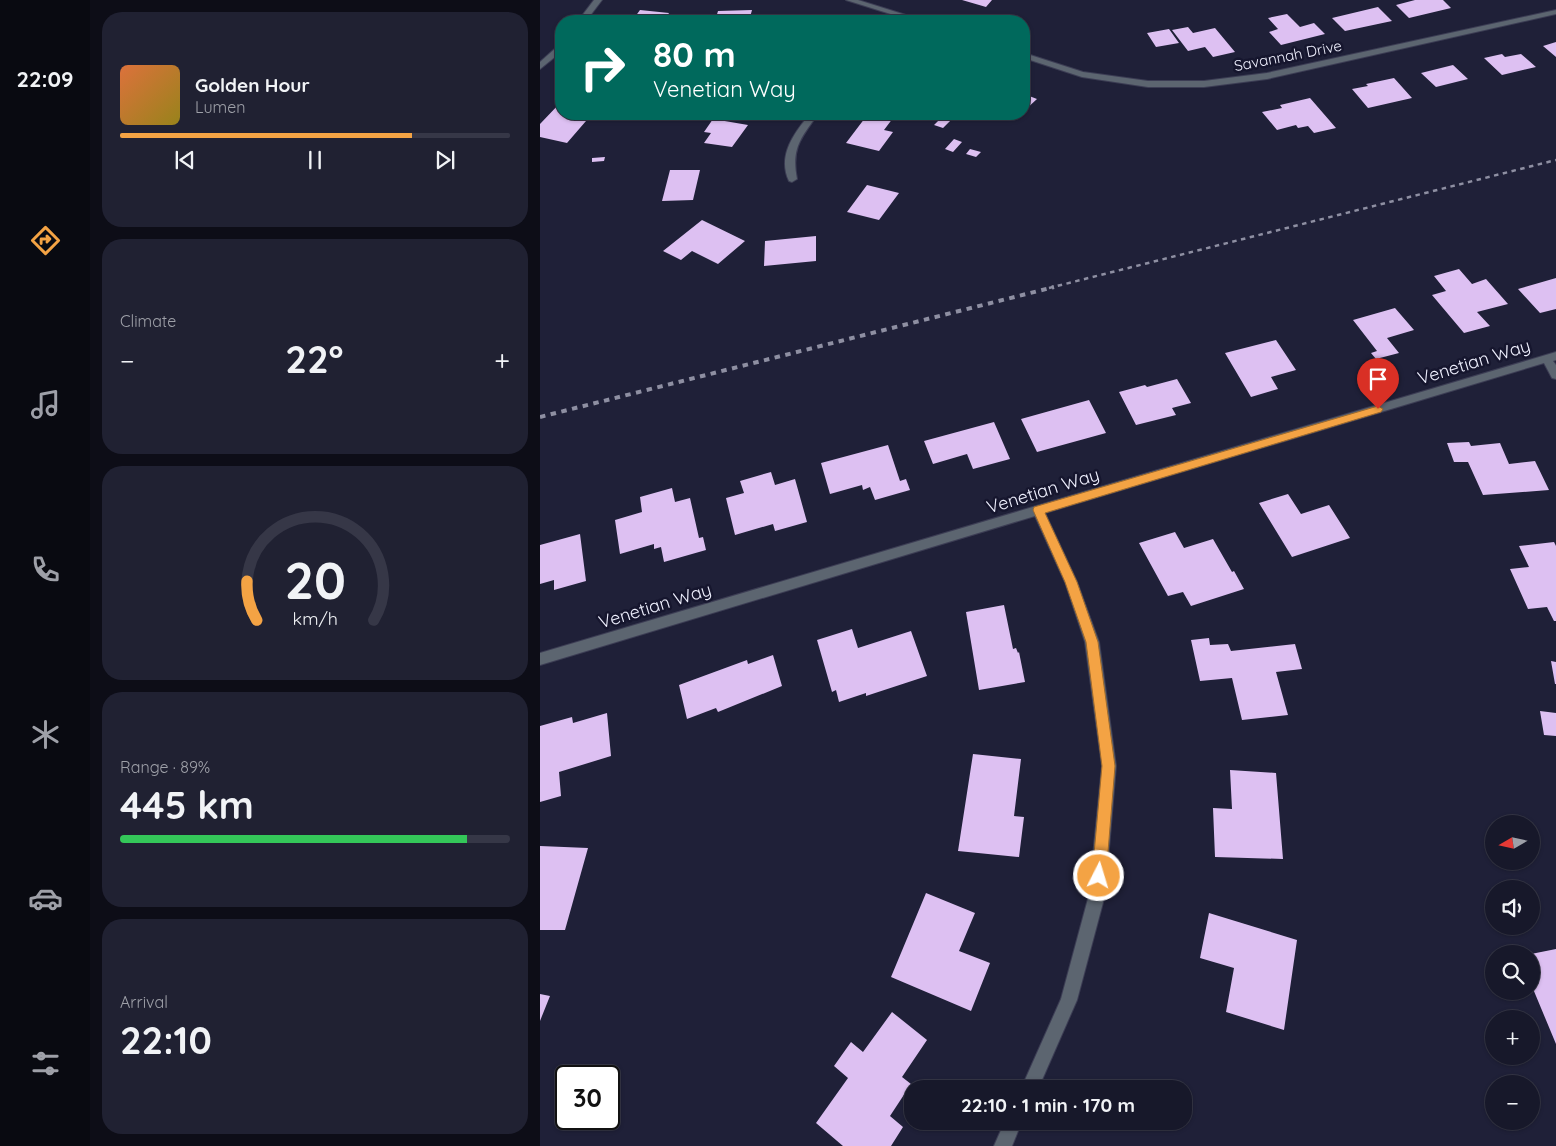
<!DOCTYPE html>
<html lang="en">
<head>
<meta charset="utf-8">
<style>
	body { margin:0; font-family:Quicksand,sans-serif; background:#202132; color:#f1f3f6; height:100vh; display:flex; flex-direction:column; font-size:19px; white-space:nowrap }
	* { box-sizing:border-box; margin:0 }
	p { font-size:16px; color:#9ea0a8 }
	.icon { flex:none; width:28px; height:28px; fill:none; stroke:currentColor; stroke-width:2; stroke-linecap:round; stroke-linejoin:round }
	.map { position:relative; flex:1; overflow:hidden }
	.side { display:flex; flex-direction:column; gap:12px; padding:12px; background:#0d0d17; width:450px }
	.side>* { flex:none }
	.hud { position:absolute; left:15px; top:15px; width:475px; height:105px; border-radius:20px; box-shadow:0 1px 4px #0004,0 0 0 1px #363747; background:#00695c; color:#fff; overflow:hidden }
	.needle { width:32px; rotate:261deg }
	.controls { position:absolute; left:945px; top:815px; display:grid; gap:10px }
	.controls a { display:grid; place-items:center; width:55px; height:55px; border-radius:50%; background:#17182a; box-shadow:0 1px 4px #0004,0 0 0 1px #363747; font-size:25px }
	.speed { position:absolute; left:15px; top:1065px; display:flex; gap:10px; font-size:25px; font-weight:700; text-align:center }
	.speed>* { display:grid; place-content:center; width:65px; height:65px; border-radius:50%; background:#17182a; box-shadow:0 1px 4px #0004,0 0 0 1px #363747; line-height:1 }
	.speed .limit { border:2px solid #111; border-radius:8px; background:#fff; color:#111 }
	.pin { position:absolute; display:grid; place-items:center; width:42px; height:42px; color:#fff; margin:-51px -21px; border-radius:50% 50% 50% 0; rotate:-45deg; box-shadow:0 0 5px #0007 }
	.pin .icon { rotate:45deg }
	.me { position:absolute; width:55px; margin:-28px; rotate:5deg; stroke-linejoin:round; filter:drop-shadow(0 0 4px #0008) }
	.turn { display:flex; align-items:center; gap:18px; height:105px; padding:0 15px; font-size:22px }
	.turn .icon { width:65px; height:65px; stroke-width:2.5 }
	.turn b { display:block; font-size:35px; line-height:42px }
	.big { font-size:38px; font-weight:700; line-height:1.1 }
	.side .widget { flex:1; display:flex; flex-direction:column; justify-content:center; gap:8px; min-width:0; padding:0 18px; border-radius:20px; background:#202132 }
	.side .dial { align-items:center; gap:0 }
	.dial svg { height:130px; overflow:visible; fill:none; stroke:#363747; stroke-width:7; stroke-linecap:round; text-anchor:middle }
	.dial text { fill:#f1f3f6; stroke:none }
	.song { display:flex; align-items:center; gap:15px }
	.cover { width:60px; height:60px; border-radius:8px; background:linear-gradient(135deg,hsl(20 70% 55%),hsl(50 70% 35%)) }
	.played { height:5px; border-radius:2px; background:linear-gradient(90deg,#f4a344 75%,#363747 75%) }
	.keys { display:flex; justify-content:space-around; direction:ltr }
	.heat { display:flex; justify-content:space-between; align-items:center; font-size:28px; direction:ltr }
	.charge { height:8px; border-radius:4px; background:linear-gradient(90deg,#34c759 89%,#363747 0) }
	.trip { position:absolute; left:364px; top:1080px; width:288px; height:50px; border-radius:20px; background:#17182a; box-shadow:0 1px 4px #0004,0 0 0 1px #363747; font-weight:700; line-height:50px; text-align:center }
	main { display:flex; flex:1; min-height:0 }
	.tab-bar { display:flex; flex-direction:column; width:90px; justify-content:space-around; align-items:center; background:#090a11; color:#9ea0a8 }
	.tab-bar .icon { width:35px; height:35px }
	.tab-bar .selected { color:#f4a344 }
	.tab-bar b { font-size:22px; color:#f1f3f6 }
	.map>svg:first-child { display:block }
	.building { fill:#ddc0f2 }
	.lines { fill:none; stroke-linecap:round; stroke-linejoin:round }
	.street-casing { stroke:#3c3d54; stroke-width:2 }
	.street { fill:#5c6570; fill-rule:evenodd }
	.rail-far1 { stroke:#8e8fa2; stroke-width:2.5; stroke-dasharray:4.5 4.5; stroke-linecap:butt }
	.rail { stroke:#8e8fa2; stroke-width:4; stroke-dasharray:5.5 5.5; stroke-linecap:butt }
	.route { fill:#f4a344; stroke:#9f6a2c }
	.labels { text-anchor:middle; stroke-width:5; stroke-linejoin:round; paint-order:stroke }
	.far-street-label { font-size:15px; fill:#eff0fe; stroke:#16162e }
	.street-label { font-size:18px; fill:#eff0fe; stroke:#16162e }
</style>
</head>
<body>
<main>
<nav class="tab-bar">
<b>22:09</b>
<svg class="icon selected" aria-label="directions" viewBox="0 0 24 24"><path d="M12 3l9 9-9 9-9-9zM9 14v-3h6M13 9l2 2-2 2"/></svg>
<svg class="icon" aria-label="music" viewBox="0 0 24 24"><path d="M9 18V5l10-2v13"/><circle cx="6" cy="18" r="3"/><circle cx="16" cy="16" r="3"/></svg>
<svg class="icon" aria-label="phone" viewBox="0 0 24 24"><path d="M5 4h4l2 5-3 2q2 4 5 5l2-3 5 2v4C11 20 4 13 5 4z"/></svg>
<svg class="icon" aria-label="climate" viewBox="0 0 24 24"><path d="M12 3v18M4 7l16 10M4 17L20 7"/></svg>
<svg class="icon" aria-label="car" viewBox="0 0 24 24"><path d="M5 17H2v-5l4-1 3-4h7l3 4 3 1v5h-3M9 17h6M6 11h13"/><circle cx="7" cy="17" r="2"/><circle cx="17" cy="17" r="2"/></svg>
<svg class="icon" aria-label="filters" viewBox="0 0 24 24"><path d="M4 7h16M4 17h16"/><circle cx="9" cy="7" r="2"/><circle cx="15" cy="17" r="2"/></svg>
</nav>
<section class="side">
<div class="widget">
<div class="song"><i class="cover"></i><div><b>Golden Hour</b><p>Lumen</p></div></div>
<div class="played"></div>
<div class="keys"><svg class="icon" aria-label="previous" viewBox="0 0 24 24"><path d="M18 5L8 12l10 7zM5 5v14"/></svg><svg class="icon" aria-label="pause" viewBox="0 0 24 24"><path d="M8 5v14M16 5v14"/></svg><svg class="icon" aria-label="next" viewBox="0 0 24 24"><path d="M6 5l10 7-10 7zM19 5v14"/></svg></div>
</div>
<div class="widget"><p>Climate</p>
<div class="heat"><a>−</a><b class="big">22°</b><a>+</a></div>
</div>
<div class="widget dial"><svg viewBox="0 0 100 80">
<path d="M14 69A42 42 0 1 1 86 69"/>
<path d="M14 69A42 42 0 0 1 8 45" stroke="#f4a344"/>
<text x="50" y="56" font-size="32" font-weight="700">20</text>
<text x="50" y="72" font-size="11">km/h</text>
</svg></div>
<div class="widget"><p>Range · 89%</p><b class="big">445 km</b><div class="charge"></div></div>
<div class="widget"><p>Arrival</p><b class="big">22:10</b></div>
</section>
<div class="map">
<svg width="1016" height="1146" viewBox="0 0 1016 1146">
	<rect width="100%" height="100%" fill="#1f2038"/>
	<path class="building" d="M422,0H452L446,7Z
		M875,0H903L911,8L869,18L856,5Z
		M838,7L852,21L805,31L792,18Z
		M100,10L129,13L124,21H92Z
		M212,10L209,21H175L178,11Z
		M747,14L760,27L774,23L785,34L741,45L729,32L738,29L728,18Z
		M648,27L653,33L675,28L695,52L673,57L665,47L648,51L632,30Z
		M629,29L639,43L616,47L607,33Z
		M1016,42V57L1003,46Z
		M962,54L965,57L981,54L996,67L962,75L944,58Z
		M913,65L928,79L896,87L881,73Z
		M854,78L872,98L828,108L812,89L828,86L826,84Z
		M484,94L497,99L484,111Z
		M770,98L796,128L774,133L768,126L758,128L756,125L737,130L722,112L742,108L740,105Z
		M21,102V114H40L35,119L46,121L27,143L0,137V124Z
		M328,114L353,118L344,130L353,132L339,151L306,143Z
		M442,114H480L473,120L459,115L452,120L440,115Z
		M404,115L413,118L403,128L394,125Z
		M173,119L208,125L192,147L164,143L171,133L164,132Z
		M414,139L422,142L413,152L405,149Z
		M430,149L441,152L436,157L426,154Z
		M65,157L64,161L52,162V158Z
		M130,170H160L153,200L122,201Z
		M327,185L359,193L339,220L307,212Z
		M162,220L205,241L178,264L152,251L141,260L123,251Z
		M276,236V261L224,266L225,241Z
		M919,269L932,284L946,279L968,304L937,312L950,326L924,333L892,295L906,291L894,276Z
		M1016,278V309L1000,313L978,289Z
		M855,308L874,330L847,338L859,353L836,359L831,353L837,351L813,320Z
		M736,340L756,370L731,377L738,389L711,397L685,353Z
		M637,379L651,403L632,408L636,415L596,425L579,392L605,385L607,387Z
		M549,400L566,433L497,452L481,419Z
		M454,422L470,459L433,469L427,454L393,464L384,441Z
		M929,442L931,446L960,443L969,464L995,461L1009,490L943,495L928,462H914L907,443Z
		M348,445L360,481L366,479L370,490L335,500L330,487L323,490L322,485L290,494L281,463Z
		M231,472L235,485L255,479L267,522L235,531L233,524L195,535L186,498L204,493L200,481Z
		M132,488L135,502L150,498L159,538L163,537L166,550L124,562L121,547L114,549V544L80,554L75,520L102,512L100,497Z
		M748,494L761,514L789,505L810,538L752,557L719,503Z
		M635,532L644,548L673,539L692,572L694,571L704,589L651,606L643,592L628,596L599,543Z
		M40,534L46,581L14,590V580L0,584V545Z
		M1014,542L1016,546V621H1014L1007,607L988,609L970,569L989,567L979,546Z
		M464,605L473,649L476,648L478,653L479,652L485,682L439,690L426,612Z
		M312,629L318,648L371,631L387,676L326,696V693L299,702L296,690L292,692L277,640Z
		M669,638L670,645L688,644L691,651L755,644L762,669L736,672L748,715L702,720L692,678L660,681L651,640Z
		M233,655L242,686L178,712L176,708L147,719L139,685L207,660L208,664Z
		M1011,661L1016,662V684H1015Z
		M1000,711L1016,713V736L1004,735Z
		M67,713L71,756L19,772L21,796L0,802V726L32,717L33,723Z
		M433,754L481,759L474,816L484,817L479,857L418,851Z
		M690,770L736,773L743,859L675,857L673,808L692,809Z
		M0,846L48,848L25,930H0Z
		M386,893L435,913L419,951L450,963L431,1011L351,977Z
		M669,913L757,940L744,1030L686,1012L694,968L660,958Z
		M1016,949V1044L991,984V954Z
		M0,994L10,996L0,1021Z
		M352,1012L387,1040L362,1077L371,1084L350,1116L363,1127L351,1146H303L276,1123L308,1078L294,1066L311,1042L323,1052Z"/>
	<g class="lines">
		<defs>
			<path id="street" d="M54,0H62L46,21H38Z
				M306,0H318L385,21H373Z
				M1016,10V14L727,79L664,87H608L542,77L484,58V53L543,72L608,81H664L727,73Z
				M18,46H21V52L0,69V62Z
				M270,114H278C261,138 251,148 257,179L252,182L249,181C237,156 254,133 270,114Z
				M1016,352V360L1013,361L1016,365V379L1012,378L1004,363L505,513L537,582L559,642L576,766L565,895L537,1000L498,1089H481L521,999L549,895L562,766L545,642L525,582L495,516L0,665V653Z
				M465,1121H482L472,1146H454Z"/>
		</defs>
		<use href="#street" class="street-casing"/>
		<use href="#street" class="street"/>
		<path class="rail-far1" d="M509,288L1016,160"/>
		<path class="rail" d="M0,417L514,287"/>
	</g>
	<path class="route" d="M838,406L843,409L841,412L505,513L537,582L558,642L575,766L566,876L564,881L559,883L554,881L552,876L562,766L546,642L525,582L493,510L494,507Z"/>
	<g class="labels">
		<g class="far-street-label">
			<text transform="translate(748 56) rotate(-11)" y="5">Savannah Drive</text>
		</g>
		<g class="street-label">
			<text transform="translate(934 362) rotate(-17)" y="6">Venetian Way</text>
			<text transform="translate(503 491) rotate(-17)" y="6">Venetian Way</text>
			<text transform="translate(115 606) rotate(-17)" y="6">Venetian Way</text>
		</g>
	</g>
</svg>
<div class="controls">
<a><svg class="needle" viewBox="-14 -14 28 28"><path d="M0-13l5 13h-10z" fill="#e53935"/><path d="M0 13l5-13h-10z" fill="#9ea0a8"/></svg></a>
<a><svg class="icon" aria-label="sound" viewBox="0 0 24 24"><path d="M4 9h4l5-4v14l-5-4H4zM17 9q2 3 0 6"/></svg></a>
<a><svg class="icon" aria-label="search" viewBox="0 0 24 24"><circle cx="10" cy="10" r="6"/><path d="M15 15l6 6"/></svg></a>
<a>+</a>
<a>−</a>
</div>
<div class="speed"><div class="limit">30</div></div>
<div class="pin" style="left:838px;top:409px;background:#d93025"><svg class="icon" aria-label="arrive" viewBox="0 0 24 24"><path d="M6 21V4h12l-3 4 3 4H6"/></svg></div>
<svg class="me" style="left:559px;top:876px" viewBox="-20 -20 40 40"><circle r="17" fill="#f4a344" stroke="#fff" stroke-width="3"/><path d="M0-11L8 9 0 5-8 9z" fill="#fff"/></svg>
<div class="trip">22:10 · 1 min · 170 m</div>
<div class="hud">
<div class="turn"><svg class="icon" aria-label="right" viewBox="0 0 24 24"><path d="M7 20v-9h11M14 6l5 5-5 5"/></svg><div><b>80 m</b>Venetian Way</div></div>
</div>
</div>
</main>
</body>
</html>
